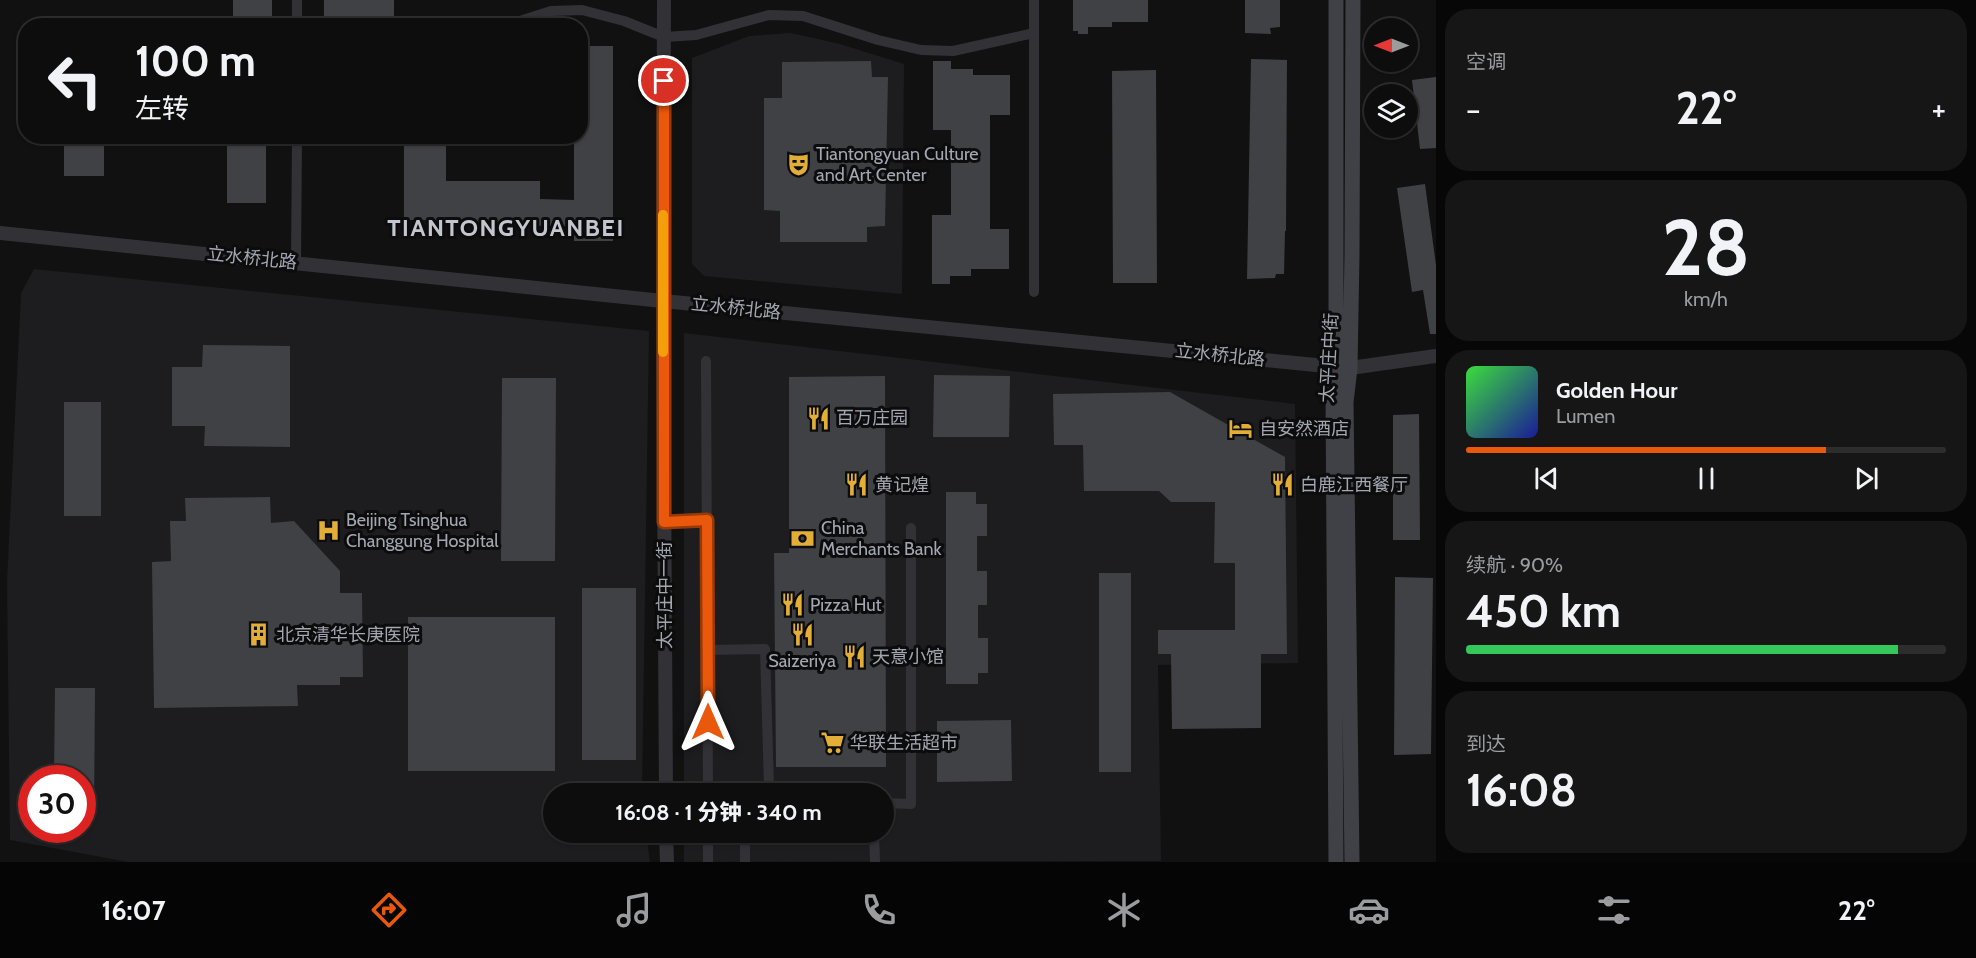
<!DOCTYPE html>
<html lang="zh">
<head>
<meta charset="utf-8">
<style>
	body { margin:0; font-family:Cabin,"Noto Sans SC",sans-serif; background:#161617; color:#f1f3f6; height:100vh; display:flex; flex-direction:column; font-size:22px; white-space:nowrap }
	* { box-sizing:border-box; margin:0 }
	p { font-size:20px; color:#9a9c9e }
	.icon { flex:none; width:33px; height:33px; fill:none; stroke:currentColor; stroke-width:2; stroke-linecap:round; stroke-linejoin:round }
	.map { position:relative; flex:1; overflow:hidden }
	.panel { display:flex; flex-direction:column; gap:9px; padding:9px; background:#070708; width:540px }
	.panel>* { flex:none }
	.hud { position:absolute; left:18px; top:18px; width:570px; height:126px; border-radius:24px; box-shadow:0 2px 4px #0004,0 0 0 2px #2d2d2e; background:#0d0d0e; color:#f1f3f6; overflow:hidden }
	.needle { width:39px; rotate:270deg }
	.tools { position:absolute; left:1364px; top:18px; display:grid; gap:12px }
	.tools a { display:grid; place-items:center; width:54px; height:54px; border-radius:50%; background:#0d0d0e; box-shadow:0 2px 4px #0004,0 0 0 2px #2d2d2e; font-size:30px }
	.speed { position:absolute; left:18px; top:765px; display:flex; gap:12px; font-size:30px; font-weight:700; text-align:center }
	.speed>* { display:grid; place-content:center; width:78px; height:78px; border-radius:50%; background:#0d0d0e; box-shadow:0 2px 4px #0004,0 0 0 2px #2d2d2e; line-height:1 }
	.speed .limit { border:9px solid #d22; background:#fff; color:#111 }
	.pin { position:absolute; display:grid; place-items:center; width:51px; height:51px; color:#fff; margin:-26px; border:3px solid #fff; border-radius:50%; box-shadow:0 2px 6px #0007 }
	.me { position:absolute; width:66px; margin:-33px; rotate:0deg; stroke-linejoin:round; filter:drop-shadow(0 0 4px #0008) }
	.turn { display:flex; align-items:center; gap:21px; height:126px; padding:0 18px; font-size:27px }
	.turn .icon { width:78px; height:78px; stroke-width:2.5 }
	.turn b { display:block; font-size:42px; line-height:51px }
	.big { font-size:45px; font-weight:800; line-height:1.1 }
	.panel .widget { flex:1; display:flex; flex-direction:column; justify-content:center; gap:9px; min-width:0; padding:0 21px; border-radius:24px; background:#161617 }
	.panel .dial { align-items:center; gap:0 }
	.dial b { font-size:78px; line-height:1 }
	.song { display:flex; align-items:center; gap:18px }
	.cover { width:72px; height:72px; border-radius:9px; background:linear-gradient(135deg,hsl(120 70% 55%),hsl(240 70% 35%)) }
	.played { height:6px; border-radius:3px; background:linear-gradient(90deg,#ea580c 75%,#2d2d2e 75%) }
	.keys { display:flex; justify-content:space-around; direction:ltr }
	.heat { display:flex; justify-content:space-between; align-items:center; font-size:33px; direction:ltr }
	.charge { height:9px; border-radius:4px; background:linear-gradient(90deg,#34c759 90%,#2d2d2e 0) }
	.trip { position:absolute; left:543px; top:783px; width:351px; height:60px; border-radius:30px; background:#0d0d0e; box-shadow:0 2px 4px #0004,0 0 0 2px #2d2d2e; font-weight:800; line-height:60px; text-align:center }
	.dock { display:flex; height:96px; justify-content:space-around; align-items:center; background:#050506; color:#9a9c9e }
	.dock .icon { width:42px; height:42px }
	.dock .selected { color:#ea580c }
	.dock b { font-size:27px; color:#f1f3f6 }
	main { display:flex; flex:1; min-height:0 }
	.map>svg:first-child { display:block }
	.built { fill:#1d1d1f; fill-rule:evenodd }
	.building { fill:#404145 }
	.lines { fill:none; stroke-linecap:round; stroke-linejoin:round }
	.minor { stroke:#323236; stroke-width:10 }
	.tertiary { stroke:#323236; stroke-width:14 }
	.secondary { stroke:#404146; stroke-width:15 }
	.route-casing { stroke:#983908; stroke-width:15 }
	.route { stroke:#ea580c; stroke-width:10 }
	.slow { stroke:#f59e0b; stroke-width:10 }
	.labels { text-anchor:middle; stroke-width:6; stroke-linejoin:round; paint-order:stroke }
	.poi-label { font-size:18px; fill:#a3a7b1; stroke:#0c0c0d; text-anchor:start }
	.street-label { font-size:18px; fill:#a3a7b1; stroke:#0c0c0d }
	.district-label { font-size:24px; font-weight:bold; letter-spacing:1.5px; fill:#c3c6ce; stroke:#0c0c0d }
</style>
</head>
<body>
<main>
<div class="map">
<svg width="1436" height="862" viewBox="0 0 1436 862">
	<rect width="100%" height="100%" fill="#111112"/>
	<path class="built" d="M791,33L840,44L904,64L902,294L704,276L692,264V58L749,36Z
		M34,269L649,331L642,793L554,794V832L646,833L650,862H128L10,840L7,581L21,293ZM32,778H82V830H32Z
		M684,333L1295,404L1298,663L1158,665L1161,861L684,862V833L884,832V794L684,793Z"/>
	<path class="building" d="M233,0H272V26H233Z
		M324,0H394V25H324Z
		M1073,0H1148V22H1112V27H1088V34H1078V31H1073Z
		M1245,0H1280V27L1270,28L1271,34L1245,33Z
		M580,46H613V241H574V226L461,225V220H404V136H446V181H540V199L574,200V136H580Z
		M1251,59L1287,60L1286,231H1285L1284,274H1276L1275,278L1247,279Z
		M871,61L872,77H888L885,226L867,227V242H780V211L764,210V98H782V62Z
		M933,61H951V69H973V75H1010V115H990V229H1009V269H971V276H950V284H932V215H951V130H933Z
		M1156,70L1157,283H1113L1112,71Z
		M1436,77V148L1420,149L1412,80Z
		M64,136H104V176H64Z
		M227,136H266V203H227Z
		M1425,184L1436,265V334H1430L1423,290L1412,292L1397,188Z
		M203,345L290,346V447L204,446L205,426H172V367H202Z
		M934,375L1010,376L1009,437H933Z
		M885,376L886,767H776L774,553H789V377Z
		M502,378H556L555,561H501Z
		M1170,392L1285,457L1287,654H1261V728L1172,729L1171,654H1158V630H1235V563H1214L1215,502H1171L1159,491H1084L1083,445H1054L1053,394Z
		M64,402H101V516H64Z
		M1419,414L1420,540H1393V415Z
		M946,492H976V504H987V536H977V571H987V605H978V638H988V673H978V684H946Z
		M270,497L271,523L294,521L340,571V593H362L363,677H340V685H297L298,706L154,708L152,562L171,561L170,521H186L185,498Z
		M1099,573H1131V772H1099Z
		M1395,577L1433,578L1431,754L1394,755Z
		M582,588H636V760H582Z
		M408,617H555V771H408Z
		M55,688H95L94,816H82V778H54Z
		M1011,720L1012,781L937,782V721Z"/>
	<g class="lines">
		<path class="minor" d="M297,0V26
			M504,26L551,11L582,10L624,21L664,37L696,35L769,15L803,16L878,40L921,50L953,51L1034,33
			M296,263L297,136
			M1034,292V0
			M706,361L708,794
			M664,522L707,520
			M707,650L765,649L769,787H744V794
			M884,803L911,804V528
			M708,832V862
			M745,832V835L830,832
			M874,832L875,862
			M745,835V862"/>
		<path class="tertiary" d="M664,0L663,301L666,794
			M0,233L663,301L1336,367L1350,368L1436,356
			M666,832L667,862"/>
		<path class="secondary" d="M1336,862L1333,393L1336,367V0
			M1352,862L1346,402L1350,368L1352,254L1353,0"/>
	</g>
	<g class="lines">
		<defs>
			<path id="route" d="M664,81V522L707,520L708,722"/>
		</defs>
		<use href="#route" class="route-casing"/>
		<use href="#route" class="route"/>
		<path class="slow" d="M663,215V352"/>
	</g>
	<defs>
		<symbol id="theatre-bare" viewBox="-9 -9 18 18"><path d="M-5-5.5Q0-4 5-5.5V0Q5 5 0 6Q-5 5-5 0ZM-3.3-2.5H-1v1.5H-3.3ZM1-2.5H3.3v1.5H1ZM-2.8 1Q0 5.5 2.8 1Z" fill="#e2ae38" stroke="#0c0c0d" stroke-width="2.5" paint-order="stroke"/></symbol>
		<symbol id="restaurant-bare" viewBox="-9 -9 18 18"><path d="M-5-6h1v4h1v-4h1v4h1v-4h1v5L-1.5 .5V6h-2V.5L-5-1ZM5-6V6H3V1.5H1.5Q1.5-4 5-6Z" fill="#e2ae38" stroke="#0c0c0d" stroke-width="2.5" paint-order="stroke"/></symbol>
		<symbol id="hotel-bare" viewBox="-9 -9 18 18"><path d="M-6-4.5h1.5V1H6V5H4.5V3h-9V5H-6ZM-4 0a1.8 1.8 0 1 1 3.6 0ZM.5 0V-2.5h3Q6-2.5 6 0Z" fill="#e2ae38" stroke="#0c0c0d" stroke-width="2.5" paint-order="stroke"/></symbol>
		<symbol id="hospital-bare" viewBox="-9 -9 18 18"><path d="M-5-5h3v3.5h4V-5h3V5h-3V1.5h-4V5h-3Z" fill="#e2ae38" stroke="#0c0c0d" stroke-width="2.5" paint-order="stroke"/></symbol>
		<symbol id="bank-bare" viewBox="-9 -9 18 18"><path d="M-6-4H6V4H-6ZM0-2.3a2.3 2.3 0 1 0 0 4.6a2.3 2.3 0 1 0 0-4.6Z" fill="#e2ae38" stroke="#0c0c0d" stroke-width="2.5" paint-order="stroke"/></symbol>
		<symbol id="building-bare" viewBox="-9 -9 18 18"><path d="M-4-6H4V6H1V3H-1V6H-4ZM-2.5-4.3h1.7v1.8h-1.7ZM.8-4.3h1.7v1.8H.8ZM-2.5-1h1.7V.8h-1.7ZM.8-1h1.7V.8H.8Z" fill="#e2ae38" stroke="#0c0c0d" stroke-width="2.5" paint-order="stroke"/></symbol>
		<symbol id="supermarket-bare" viewBox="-9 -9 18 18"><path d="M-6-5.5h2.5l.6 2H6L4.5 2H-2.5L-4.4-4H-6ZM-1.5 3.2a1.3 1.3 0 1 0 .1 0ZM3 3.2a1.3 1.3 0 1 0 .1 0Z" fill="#e2ae38" stroke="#0c0c0d" stroke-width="2.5" paint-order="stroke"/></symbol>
	</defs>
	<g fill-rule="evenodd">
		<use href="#theatre-bare" x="782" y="148" width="33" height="33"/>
		<use href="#restaurant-bare" x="802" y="402" width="33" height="33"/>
		<use href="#hotel-bare" x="1224" y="412" width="33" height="33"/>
		<use href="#restaurant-bare" x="840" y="468" width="33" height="33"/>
		<use href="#restaurant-bare" x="1266" y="468" width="33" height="33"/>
		<use href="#hospital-bare" x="312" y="514" width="33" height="33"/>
		<use href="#bank-bare" x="786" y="522" width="33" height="33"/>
		<use href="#restaurant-bare" x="776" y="588" width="33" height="33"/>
		<use href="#building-bare" x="242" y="618" width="33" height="33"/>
		<use href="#restaurant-bare" x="786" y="618" width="33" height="33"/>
		<use href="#restaurant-bare" x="838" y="640" width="33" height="33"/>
		<use href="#supermarket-bare" x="816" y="726" width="33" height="33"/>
	</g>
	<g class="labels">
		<g class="poi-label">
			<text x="816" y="160">Tiantongyuan Culture<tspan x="816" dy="21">and Art Center</tspan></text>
			<text x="836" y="424">百万庄园</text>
			<text x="1259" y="435">自安然酒店</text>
			<text x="875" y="491">黄记煌</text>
			<text x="1300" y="491">白鹿江西餐厅</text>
			<text x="346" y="526">Beijing Tsinghua<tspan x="346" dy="21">Changgung Hospital</tspan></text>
			<text x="821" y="534">China<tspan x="821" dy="21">Merchants Bank</tspan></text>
			<text x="810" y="611">Pizza Hut</text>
			<text x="276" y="641">北京清华长庚医院</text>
			<text x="872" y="663">天意小馆</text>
			<text x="802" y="667" text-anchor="middle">Saizeriya</text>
			<text x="850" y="749">华联生活超市</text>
		</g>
		<g class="street-label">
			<text transform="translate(252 258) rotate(6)" y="6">立水桥北路</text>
			<text transform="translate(736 308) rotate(6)" y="6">立水桥北路</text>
			<text transform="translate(1220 355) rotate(6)" y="6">立水桥北路</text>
			<text transform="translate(1329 358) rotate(-87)" y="6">太平庄中街</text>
			<text transform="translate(665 595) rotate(-90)" y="6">太平庄中一街</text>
		</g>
		<g class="district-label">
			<text x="506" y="236">TIANTONGYUANBEI</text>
		</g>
	</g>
</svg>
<div class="tools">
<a><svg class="needle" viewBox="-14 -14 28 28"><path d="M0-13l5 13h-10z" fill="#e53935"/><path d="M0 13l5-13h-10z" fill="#9a9c9e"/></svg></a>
<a><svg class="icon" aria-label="layers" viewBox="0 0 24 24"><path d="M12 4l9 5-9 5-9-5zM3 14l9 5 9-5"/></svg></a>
</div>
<div class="speed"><div class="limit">30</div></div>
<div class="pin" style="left:664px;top:81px;background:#d93025"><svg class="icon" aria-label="arrive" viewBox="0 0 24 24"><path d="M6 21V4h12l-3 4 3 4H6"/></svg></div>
<svg class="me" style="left:708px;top:722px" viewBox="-20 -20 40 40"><path d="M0-17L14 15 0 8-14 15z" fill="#ea580c" stroke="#fff" stroke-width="4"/></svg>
<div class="trip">16:08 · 1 分钟 · 340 m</div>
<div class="hud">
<div class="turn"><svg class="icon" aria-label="left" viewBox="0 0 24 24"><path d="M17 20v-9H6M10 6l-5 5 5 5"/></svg><div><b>100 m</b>左转</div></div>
</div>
</div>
<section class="panel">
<div class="widget"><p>空调</p>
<div class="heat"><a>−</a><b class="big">22°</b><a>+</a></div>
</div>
<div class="widget dial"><b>28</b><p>km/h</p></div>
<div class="widget">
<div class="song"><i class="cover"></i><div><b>Golden Hour</b><p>Lumen</p></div></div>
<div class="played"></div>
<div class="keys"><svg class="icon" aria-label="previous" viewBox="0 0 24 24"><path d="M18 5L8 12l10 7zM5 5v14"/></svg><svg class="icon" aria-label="pause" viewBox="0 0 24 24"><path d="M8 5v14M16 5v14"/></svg><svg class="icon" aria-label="next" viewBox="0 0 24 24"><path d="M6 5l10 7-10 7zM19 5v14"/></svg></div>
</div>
<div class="widget"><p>续航 · 90%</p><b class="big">450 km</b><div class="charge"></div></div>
<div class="widget"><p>到达</p><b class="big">16:08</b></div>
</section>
</main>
<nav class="dock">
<b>16:07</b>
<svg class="icon selected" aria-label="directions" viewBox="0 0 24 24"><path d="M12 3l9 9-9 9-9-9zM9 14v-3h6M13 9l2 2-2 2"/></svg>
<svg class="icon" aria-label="music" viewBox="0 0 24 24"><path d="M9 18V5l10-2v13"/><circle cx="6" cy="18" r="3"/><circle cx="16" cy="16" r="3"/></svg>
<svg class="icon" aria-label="phone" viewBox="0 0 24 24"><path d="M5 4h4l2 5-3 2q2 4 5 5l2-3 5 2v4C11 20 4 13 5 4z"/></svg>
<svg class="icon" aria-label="climate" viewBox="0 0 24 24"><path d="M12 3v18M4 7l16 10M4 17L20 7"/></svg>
<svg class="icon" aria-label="car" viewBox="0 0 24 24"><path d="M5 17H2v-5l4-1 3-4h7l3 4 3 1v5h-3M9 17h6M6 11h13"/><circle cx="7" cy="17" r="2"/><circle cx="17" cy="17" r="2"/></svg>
<svg class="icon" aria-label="filters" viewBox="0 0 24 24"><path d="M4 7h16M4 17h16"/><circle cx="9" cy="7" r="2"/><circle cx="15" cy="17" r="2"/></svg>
<b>22°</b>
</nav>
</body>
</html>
